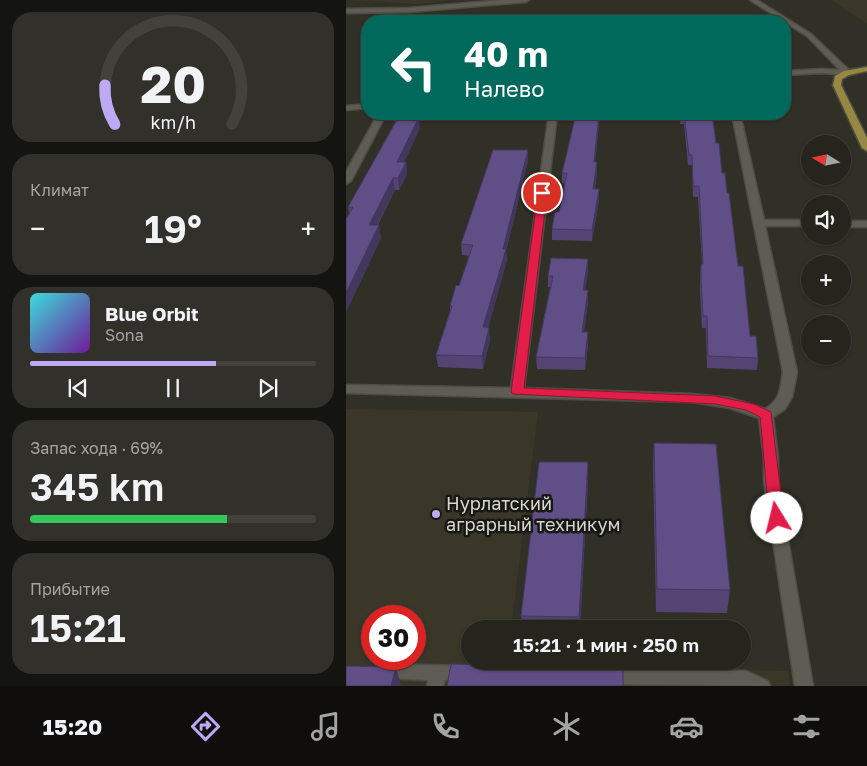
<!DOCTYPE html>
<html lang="ru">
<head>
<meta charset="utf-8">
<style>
	body { margin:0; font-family:"Golos Text",sans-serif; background:#31302a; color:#f1f3f6; height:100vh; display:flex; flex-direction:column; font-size:19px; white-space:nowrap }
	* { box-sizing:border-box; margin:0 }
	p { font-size:16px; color:#a3a4a4 }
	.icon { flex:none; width:28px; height:28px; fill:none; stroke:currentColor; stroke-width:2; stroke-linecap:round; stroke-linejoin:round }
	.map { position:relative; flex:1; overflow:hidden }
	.drawer { display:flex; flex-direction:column; gap:12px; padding:12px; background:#141410; width:346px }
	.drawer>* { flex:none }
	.hud { position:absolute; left:15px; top:15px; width:430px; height:105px; border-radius:20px; box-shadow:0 1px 4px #0004,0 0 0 1px #42413b; background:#00695c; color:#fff; overflow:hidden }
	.needle { width:32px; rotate:280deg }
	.fabs { position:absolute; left:455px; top:135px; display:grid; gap:10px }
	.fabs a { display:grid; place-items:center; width:50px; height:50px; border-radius:50%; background:#25241d; box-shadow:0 1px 4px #0004,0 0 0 1px #42413b; font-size:25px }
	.speed { position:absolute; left:15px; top:605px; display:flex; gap:10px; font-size:25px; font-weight:700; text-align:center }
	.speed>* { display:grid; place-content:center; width:65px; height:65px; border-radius:50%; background:#25241d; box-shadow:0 1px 4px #0004,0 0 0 1px #42413b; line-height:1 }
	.speed .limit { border:8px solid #d22; background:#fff; color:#111 }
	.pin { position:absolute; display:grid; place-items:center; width:42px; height:42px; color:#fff; margin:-21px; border:2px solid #fff; border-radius:50%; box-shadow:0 1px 5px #0007 }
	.me { position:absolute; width:55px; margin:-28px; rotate:351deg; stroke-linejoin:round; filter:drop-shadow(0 0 4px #0008) }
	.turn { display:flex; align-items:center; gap:18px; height:105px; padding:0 20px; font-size:22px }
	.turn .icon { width:65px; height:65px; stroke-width:2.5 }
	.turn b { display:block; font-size:35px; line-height:42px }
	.big { font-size:38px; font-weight:600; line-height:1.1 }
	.drawer .tile { flex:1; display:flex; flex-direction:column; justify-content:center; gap:8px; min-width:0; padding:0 18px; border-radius:20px; background:#31302a }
	.drawer .dial { align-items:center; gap:0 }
	.dial svg { height:130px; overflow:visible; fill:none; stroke:#42413b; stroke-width:7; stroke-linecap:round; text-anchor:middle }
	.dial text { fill:#f1f3f6; stroke:none }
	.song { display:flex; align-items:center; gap:15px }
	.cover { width:60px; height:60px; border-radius:8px; background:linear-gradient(135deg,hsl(180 70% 55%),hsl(280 70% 35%)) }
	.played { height:5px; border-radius:2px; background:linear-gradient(90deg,#bea9f4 65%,#42413b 65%) }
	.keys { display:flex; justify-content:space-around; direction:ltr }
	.heat { display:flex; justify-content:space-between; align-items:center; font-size:28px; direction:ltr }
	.charge { height:8px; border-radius:4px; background:linear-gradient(90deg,#34c759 69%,#42413b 0) }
	.trip { position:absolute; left:115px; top:620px; width:290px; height:50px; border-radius:25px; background:#25241d; box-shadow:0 1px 4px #0004,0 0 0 1px #42413b; font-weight:600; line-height:50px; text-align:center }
	.dock { display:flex; height:80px; justify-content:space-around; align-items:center; background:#0f0e0c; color:#a3a4a4 }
	.dock .icon { width:35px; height:35px }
	.dock .selected { color:#bea9f4 }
	.dock b { font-size:22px; color:#f1f3f6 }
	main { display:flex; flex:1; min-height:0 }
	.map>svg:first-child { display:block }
	.built { fill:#3a3728; fill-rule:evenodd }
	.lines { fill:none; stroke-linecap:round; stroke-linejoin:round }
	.service-casing { stroke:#4e4d45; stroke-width:3 }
	.minor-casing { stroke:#4e4d45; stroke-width:3 }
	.primary-casing { stroke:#4e4d45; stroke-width:3 }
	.service { fill:#5f5d53; fill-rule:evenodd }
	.minor { fill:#5f5d53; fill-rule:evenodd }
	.primary { fill:#968841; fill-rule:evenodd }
	.wall { fill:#534474 }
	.shaded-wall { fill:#43375e }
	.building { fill:#604f87; stroke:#43375e }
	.route { fill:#e11d48; stroke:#92132f }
	.poi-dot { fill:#bea9f4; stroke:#181814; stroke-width:2 }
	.labels { text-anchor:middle; stroke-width:5; stroke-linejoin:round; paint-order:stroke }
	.near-poi-label { font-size:18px; fill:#d7d6d0; stroke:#181814; text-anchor:start }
</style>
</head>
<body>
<main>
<section class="drawer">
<div class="tile dial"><svg viewBox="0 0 100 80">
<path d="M14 69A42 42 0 1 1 86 69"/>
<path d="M14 69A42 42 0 0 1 8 45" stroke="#bea9f4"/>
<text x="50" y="56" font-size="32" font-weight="700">20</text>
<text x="50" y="72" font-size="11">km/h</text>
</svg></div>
<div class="tile"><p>Климат</p>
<div class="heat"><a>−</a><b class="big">19°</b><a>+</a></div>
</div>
<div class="tile">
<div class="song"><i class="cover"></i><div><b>Blue Orbit</b><p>Sona</p></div></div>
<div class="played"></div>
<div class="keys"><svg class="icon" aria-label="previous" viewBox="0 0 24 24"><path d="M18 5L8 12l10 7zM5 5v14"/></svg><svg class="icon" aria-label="pause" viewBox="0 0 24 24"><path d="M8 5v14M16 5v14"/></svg><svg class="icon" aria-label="next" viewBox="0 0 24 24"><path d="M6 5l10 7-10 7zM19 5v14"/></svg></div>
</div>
<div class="tile"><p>Запас хода · 69%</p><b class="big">345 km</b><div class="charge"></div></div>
<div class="tile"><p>Прибытие</p><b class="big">15:21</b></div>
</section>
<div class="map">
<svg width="521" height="686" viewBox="0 0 521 686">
	<rect width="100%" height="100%" fill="#313027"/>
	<path class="built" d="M0,0H106L74,4Z
		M485,0H521V24Z
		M0,409L192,412L165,629H124V661H161V665L442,671L444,686H0ZM26,616H69V659H26Z"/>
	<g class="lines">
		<defs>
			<path id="service" d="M37,664L118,666L124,668L126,673L124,678L118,680H99L97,686H81L82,680L37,678L31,676L29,671L31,666Z
				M262,668L400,671L422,681L424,686L262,684L256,681L254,676L256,671Z"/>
			<path id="minor" d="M157,0H183L180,2L63,12L0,13V9L63,8Z
				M404,0H411L465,34L504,71V75L476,73L439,75V71L476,69L494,70L461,36Z
				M21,104V108L0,110V106Z
				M32,114H40L5,181L0,184V172Z
				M203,114H211L178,388L346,394L384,398L419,409C435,399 434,390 437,372L386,114H394L418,220H464V226H419L451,372L446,397L439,409L427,417L432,458V481L467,686H449L418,481V458L413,418L384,408L346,402L0,393V385L165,388Z
				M496,221H521V227H496Z"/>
			<path id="primary" d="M521,67V71L503,75L496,79L495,85L521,138V151L516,148L487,85L489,76L498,71Z"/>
		</defs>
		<use href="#service" class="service-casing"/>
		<use href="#minor" class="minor-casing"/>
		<use href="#primary" class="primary-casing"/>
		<use href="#service" class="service"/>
		<use href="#minor" class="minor"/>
		<use href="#primary" class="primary"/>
	</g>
	<path class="wall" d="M254,114L249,162L251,172L249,189H253V200L246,241L206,240V229L213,212L219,183H216V173Z
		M334,114H366L370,143L376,173L381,193L404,336L412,358L411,370L361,368L360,328H356L354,291V276L355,264H356L352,197H347L346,165H342L338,124H334Z
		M74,128L58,162H60L61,174L53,190H49L32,225L35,238L0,312V219L3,213L2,207Z
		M182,150V161L160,251L161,260L142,328L144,340L137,369L92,367L90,355L104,311V306L113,286L123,256L116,255L115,244Z
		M242,259V271L239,290L242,302L238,332L242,344L239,370L191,369L190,357L204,287H202V276Z
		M308,443L384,590L381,613L310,612L307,466Z
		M242,462V481L234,629H176L175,616Z"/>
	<path class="shaded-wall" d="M253,114H254L248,172V162Z
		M73,117L74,128L53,174L51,162Z
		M182,150V161L160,251L161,260L139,339L137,327Z
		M60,162L61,174L53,190L52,178Z
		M251,162V172L247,200V189Z
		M47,178L49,190L25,237L23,225Z
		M253,189V200L246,241V230Z
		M33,225L35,238L0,312V293Z
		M242,259V271L238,301L237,290Z
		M242,290V302L236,344V332Z
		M143,328L144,340L137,369L136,356Z
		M242,332V344L239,370V358Z
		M242,462V481L234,629L233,617Z
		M50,667L55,686H45Z"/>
	<path class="building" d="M230,114H253L248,162H251L247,189H253L246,230L206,229L209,212H213L221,173H216Z
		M334,114H366L370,143H373L376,173H379L381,193H383L392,266H397L404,336H410L412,358L362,356L361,316H357L355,280V264H357L353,186H347L346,155H343L338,114Z
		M53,116L73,117L51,162H60L52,178H47L23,225H33L0,293V219L7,207H2Z
		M147,150H182L157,249H160L137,327L143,328L136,356L90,355L106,306H104L110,285L113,286L127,245L115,244Z
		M205,258L242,259L237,290H242L236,332H242L239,358L190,357L207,276H202Z
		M308,443L370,444L384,590L311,589Z
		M193,462H242L233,617L175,616Z
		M105,664L277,668V686H101Z
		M0,666L50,667L45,686H0Z"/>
	<path class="route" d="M196,190L201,193L178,388L369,396L408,404L425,412L438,518L436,522H426L424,518C419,484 418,451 414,417L400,410L369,404L167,394L165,392L192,193Z"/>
	<circle class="poi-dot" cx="90" cy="514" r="5"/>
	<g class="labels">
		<g class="near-poi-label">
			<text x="100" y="510">Нурлатский<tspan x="100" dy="21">аграрный техникум</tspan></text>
		</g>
	</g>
</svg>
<div class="fabs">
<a><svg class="needle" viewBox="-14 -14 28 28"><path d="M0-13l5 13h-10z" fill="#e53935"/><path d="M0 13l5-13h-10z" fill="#a3a4a4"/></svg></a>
<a><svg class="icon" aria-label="sound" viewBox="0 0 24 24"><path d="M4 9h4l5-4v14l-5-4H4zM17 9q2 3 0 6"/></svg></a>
<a>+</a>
<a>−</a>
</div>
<div class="speed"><div class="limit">30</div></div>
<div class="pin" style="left:196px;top:193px;background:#d93025"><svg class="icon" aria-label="arrive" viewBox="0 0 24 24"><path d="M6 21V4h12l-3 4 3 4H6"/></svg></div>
<svg class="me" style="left:431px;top:518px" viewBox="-20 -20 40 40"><circle r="19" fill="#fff"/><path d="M0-13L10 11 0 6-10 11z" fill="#e11d48"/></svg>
<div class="trip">15:21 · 1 мин · 250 m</div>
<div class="hud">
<div class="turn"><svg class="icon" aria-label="left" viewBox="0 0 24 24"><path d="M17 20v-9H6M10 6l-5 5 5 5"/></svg><div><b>40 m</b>Налево</div></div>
</div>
</div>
</main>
<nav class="dock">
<b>15:20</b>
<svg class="icon selected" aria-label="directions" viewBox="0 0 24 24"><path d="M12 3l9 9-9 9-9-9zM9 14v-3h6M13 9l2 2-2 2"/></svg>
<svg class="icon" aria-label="music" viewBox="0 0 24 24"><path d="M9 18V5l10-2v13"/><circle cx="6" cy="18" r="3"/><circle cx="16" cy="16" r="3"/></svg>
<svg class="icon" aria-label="phone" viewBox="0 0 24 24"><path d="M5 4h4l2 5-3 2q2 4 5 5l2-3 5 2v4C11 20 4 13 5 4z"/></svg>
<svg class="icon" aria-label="climate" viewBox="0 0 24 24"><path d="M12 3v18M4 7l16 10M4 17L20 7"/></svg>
<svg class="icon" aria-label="car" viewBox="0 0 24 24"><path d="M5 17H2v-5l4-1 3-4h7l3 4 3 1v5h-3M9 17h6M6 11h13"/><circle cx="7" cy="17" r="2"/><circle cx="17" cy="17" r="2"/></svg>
<svg class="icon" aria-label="filters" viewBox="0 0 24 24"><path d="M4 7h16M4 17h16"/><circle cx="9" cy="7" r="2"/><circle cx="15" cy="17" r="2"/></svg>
</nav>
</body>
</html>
